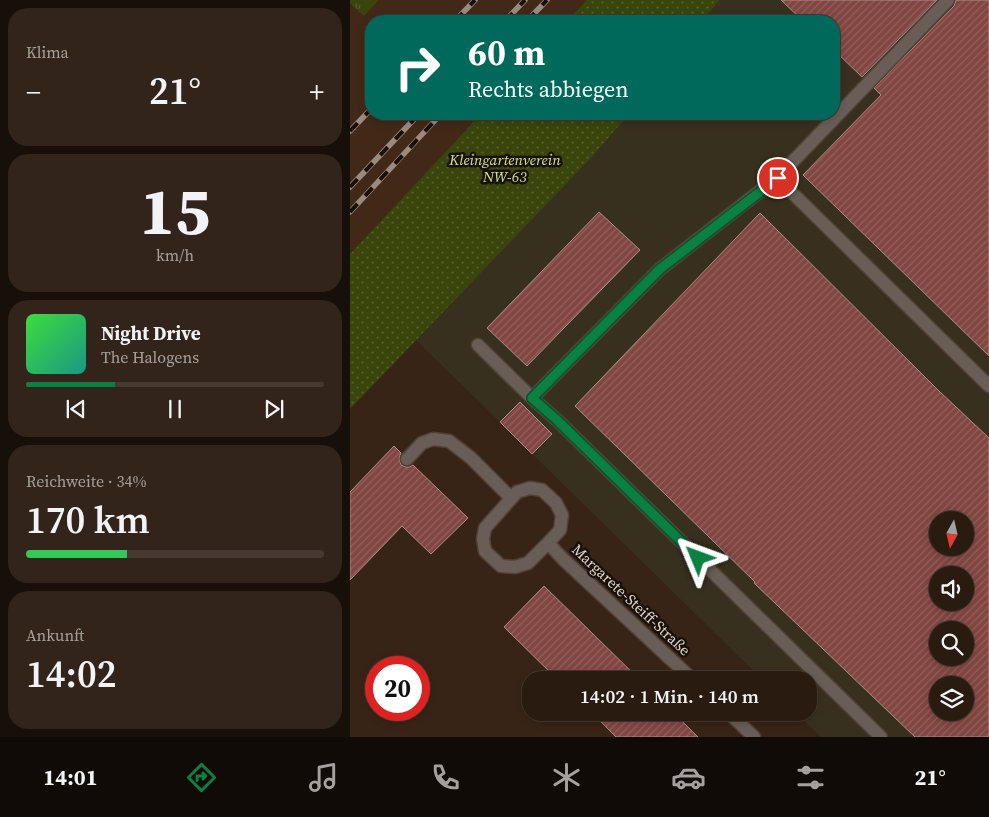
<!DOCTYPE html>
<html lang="de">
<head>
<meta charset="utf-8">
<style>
	body { margin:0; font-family:"Source Serif 4",serif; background:#32241a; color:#f1f3f6; height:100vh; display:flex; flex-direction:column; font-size:19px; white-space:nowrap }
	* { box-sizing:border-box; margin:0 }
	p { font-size:16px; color:#a5a19f }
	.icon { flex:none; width:28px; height:28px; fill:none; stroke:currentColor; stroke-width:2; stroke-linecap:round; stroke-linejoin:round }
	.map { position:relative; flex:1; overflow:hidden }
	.sheet { display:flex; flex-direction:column; gap:8px; padding:8px; background:#170f09; width:350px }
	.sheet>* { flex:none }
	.banner { position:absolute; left:15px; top:15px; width:475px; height:105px; border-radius:20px; box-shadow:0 2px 8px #0003,0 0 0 1px #463931; background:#00695c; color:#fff; overflow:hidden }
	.needle { width:32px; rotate:188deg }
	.fabs { position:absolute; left:579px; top:511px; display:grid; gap:10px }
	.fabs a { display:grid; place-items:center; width:45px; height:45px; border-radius:50%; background:#2a1b11; box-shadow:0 2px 8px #0003,0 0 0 1px #463931; font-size:25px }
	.speed { position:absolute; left:15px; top:656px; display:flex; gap:10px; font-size:25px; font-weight:700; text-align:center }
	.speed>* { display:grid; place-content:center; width:65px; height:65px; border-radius:50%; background:#2a1b11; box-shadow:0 2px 8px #0003,0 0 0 1px #463931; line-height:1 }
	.speed .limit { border:8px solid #d22; background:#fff; color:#111 }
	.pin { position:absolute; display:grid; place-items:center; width:42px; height:42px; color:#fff; margin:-21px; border:2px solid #fff; border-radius:50%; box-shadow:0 1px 5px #0007 }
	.me { position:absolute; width:55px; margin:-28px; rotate:314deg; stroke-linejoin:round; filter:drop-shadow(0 0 4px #0008) }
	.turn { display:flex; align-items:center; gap:18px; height:105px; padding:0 20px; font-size:22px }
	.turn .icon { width:65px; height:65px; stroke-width:2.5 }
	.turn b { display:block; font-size:35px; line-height:42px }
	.big { font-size:38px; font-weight:600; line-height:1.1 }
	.sheet .widget { flex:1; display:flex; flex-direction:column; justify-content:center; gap:8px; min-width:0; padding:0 18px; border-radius:20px; background:#32241a }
	.sheet .dial { align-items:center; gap:0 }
	.dial b { font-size:65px; line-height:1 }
	.song { display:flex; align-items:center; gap:15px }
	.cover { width:60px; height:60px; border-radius:8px; background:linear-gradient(135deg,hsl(120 70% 55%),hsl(170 70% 35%)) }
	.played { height:5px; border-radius:2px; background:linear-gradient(90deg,#0b8043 30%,#463931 30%) }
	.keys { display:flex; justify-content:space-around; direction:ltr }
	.heat { display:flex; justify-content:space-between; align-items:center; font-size:28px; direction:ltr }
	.charge { height:8px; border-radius:4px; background:linear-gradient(90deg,#34c759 34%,#463931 0) }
	.trip { position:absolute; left:172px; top:671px; width:295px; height:50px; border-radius:20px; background:#2a1b11; box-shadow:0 2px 8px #0003,0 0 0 1px #463931; font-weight:600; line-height:50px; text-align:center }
	.tab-bar { display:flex; height:80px; justify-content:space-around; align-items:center; background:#110b07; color:#a5a19f }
	.tab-bar .icon { width:35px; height:35px }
	.tab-bar .current { color:#0b8043 }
	.tab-bar b { font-size:22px; color:#f1f3f6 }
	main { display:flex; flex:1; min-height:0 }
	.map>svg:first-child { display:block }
	.built { fill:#422917 }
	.industrial { fill:#38301f; fill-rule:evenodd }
	.grass { fill:url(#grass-tufts) }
	.park { fill:url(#park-dots) }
	.building { fill:url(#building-hatch); stroke:#ab8d89; fill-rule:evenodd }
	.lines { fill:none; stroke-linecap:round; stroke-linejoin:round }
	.lane-casing { stroke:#534034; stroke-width:15 }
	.street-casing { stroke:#534034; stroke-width:15 }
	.lane { stroke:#685e57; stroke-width:12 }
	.street { stroke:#685e57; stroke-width:12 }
	.rail-casing { stroke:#9a8a80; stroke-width:5.5 }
	.rail { stroke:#19100a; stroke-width:4; stroke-dasharray:11; stroke-linecap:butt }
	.route-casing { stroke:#07532c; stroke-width:12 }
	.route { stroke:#0b8043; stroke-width:9 }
	.labels { text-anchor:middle; stroke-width:5; stroke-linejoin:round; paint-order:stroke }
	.park-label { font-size:15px; font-style:italic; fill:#cfe58f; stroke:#19100a }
	.street-label { font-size:15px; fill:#e0d2ca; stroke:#19100a }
</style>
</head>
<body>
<main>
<section class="sheet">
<div class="widget"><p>Klima</p>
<div class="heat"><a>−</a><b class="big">21°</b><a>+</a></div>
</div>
<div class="widget dial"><b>15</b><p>km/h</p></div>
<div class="widget">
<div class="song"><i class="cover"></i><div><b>Night Drive</b><p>The Halogens</p></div></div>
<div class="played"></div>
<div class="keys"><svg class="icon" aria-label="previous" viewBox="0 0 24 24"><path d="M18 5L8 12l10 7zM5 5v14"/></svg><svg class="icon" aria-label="pause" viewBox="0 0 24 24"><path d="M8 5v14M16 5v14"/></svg><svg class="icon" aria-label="next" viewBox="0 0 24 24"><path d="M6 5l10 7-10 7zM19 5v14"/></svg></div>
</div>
<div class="widget"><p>Reichweite · 34%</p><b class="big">170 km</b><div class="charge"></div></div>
<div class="widget"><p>Ankunft</p><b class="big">14:02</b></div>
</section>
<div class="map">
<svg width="639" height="737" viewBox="0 0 639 737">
	<defs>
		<pattern id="grass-tufts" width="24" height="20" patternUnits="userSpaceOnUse" patternTransform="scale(1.25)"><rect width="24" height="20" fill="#3a450b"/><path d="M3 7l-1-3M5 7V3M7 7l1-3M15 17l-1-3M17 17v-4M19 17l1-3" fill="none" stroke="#565f2d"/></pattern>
		<pattern id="park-dots" width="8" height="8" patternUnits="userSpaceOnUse" patternTransform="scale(1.25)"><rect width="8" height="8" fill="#3a450b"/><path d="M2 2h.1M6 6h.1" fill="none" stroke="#565f2d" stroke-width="1.8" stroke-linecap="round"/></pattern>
		<pattern id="building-hatch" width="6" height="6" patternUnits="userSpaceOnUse" patternTransform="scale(1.25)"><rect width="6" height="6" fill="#824642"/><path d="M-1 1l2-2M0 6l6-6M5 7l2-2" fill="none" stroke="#93605c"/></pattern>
	</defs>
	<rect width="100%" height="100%" fill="#382417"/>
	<path class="built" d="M0,0H2L16,14L29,0H237L217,21H21V114H131L0,254Z"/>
	<path class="industrial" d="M370,0H639V737H471L446,713L459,712V680H413L66,340L241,158L279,114H484V21H352ZM588,520H615V548H588ZM588,575H615V602H588ZM588,630H615V658H588ZM588,685H615V712H588Z"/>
	<path class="grass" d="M0,0H29L14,16L0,3Z"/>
	<path class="park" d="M237,0H370L352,21H217Z
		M131,114H279L241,158L0,409V254Z"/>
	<path class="building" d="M431,0H587L512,77L484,50V21H453Z
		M606,0H639V356L453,175L531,95L524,88L604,6Z
		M249,212L290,250L177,366L137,328Z
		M410,213L589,391L639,438V737H565L404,583L405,582L225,406ZM588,520H615V548H588ZM588,575H615V602H588ZM588,630H615V658H588ZM588,685H615V712H588Z
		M170,402L202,434L182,454L150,422Z
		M44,446L51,453L49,458L51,465L56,467H60L63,465L118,518L81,554L52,526L0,580V492Z
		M194,586L290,680H208L154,627Z
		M241,712H323L348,737H266Z"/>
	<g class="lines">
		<defs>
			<path id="lane" d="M427,178L639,386
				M128,345L182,398L208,421L531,737
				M182,398L310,269L427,178L598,0
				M57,459L72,443L83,439L99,441L121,458L161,498"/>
			<path id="street" d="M180,488L192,490L206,503L212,515L210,530L198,543L178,563L165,567L151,566L135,551L133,539L135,528L167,492Z
				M198,543L214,560L343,680
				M378,712L404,737"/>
		</defs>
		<use href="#lane" class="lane-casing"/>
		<use href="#street" class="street-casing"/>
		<use href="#lane" class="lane"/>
		<use href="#street" class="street"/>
		<defs>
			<path id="rail" d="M105,21L125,0
				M155,21L175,0
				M177,21L197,0
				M0,131L21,109
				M0,187L69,114
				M0,212L91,114"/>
		</defs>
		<use href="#rail" class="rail-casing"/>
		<use href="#rail" class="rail"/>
	</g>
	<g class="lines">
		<defs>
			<path id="route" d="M348,558L208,421L182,398L310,269L428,178"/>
		</defs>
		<use href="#route" class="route-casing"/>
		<use href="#route" class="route"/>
	</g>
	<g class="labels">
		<g class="park-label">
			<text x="155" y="165">Kleingartenverein<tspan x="155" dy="17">NW-63</tspan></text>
		</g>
		<g class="street-label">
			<text transform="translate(281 600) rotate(43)" y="5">Margarete-Steiff-Straße</text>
		</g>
	</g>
</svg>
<div class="fabs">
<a><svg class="needle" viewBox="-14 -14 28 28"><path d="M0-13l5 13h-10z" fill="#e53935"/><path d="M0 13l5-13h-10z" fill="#a5a19f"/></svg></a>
<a><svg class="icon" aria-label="sound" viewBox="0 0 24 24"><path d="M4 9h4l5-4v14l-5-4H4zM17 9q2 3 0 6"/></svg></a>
<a><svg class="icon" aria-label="search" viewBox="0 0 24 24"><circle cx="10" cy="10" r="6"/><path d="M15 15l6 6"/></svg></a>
<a><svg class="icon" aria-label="layers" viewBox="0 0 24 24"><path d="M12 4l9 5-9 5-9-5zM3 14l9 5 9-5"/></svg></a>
</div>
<div class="speed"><div class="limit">20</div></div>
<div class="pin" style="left:428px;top:178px;background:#d93025"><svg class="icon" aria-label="arrive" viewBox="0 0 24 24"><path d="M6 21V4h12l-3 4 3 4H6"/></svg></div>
<svg class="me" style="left:348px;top:558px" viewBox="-20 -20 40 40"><path d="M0-17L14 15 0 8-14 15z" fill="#0b8043" stroke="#fff" stroke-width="4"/></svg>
<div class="trip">14:02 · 1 Min. · 140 m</div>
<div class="banner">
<div class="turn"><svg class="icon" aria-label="right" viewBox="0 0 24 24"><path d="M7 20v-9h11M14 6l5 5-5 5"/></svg><div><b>60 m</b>Rechts abbiegen</div></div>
</div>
</div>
</main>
<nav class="tab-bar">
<b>14:01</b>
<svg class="icon current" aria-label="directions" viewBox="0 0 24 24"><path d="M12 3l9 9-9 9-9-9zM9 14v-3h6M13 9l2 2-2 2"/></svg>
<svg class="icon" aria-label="music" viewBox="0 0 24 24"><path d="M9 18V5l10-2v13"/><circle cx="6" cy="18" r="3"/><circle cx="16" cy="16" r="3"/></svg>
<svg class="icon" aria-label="phone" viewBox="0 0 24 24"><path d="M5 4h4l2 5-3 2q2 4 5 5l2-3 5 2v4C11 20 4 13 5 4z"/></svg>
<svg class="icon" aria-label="climate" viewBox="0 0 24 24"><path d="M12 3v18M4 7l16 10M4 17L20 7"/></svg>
<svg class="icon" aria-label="car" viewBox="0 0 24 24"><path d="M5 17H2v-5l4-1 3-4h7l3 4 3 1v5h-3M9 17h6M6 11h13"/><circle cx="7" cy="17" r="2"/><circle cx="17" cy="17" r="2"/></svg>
<svg class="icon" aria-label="filters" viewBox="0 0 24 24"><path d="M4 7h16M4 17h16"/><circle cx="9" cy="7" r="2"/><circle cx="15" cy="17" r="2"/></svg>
<b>21°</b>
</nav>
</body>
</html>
